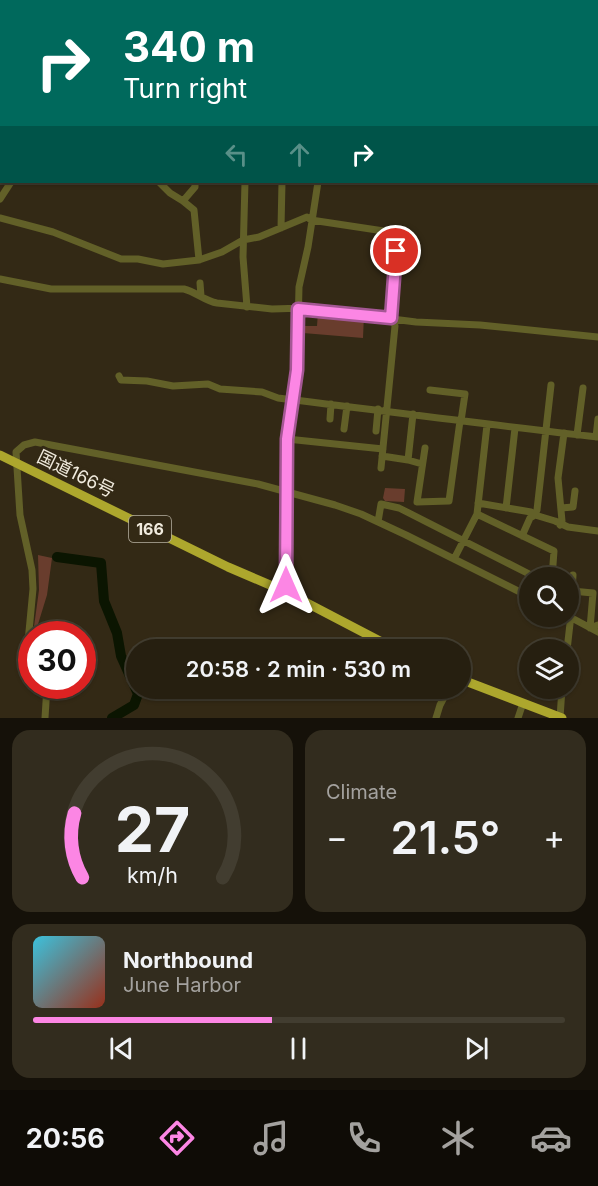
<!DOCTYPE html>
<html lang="en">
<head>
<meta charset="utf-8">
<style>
	body { margin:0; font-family:Inter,"Noto Sans JP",sans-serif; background:#322c1e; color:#f1f3f6; height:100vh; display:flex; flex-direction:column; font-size:22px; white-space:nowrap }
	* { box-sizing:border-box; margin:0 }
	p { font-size:20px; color:#a4a29f }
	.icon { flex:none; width:33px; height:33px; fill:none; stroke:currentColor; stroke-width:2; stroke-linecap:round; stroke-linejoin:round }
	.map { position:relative; height:718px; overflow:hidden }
	.details { display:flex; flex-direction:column; gap:12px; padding:12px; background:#151109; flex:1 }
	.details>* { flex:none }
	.guide { position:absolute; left:0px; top:0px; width:598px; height:183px; box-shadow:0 2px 4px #0004,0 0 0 2px #423d30; background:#00695c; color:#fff; overflow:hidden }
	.tools { position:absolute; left:519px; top:567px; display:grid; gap:12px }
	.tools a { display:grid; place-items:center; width:60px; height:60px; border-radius:50%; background:#261f10; box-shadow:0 2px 4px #0004,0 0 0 2px #423d30; font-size:30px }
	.speed { position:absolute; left:18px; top:621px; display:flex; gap:12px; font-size:30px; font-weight:700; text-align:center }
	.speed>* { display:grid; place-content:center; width:78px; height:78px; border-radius:50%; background:#261f10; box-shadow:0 2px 4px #0004,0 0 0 2px #423d30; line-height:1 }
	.speed .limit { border:9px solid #d22; background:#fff; color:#111 }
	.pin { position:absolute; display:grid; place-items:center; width:51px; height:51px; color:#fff; margin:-26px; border:3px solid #fff; border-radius:50%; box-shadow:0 2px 6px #0007 }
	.me { position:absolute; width:66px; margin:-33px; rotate:0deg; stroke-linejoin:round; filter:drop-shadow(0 0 4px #0008) }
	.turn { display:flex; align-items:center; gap:21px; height:126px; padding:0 24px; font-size:27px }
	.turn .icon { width:78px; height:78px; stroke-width:2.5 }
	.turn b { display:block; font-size:42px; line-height:51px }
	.lanes { display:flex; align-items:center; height:57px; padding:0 24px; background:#0003; justify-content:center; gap:30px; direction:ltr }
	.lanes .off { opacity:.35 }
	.big { font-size:45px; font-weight:600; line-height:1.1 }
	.details .widget { flex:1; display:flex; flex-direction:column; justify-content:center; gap:9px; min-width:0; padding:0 21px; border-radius:18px; background:#322c1e }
	.details .dial { align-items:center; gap:0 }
	.dial svg { height:156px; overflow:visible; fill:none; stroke:#423d30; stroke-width:7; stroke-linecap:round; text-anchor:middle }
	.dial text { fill:#f1f3f6; stroke:none }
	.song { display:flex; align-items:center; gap:18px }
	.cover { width:72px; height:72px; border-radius:9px; background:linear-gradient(135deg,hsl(190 70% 55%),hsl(10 70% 35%)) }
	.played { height:6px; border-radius:3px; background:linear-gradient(90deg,#fc86e4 45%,#423d30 45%) }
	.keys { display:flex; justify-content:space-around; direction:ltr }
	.heat { display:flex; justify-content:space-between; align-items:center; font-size:33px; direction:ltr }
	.details .tiles { flex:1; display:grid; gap:12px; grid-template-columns:1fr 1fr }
	.widget:last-child { grid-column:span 2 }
	.trip { position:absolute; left:126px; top:639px; width:345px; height:60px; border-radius:30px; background:#261f10; box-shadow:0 2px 4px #0004,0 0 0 2px #423d30; font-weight:600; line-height:60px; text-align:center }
	.tab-bar { display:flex; height:96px; justify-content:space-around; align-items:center; background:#0f0c06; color:#a4a29f }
	.tab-bar .icon { width:42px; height:42px }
	.tab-bar .active { color:#fc86e4 }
	.tab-bar b { font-size:27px; color:#f1f3f6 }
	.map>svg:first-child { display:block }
	.green { fill:#693d2d }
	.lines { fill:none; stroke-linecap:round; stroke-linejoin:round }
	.stream { stroke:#505543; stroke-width:1.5 }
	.river { stroke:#0b1501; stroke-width:10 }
	.minor { stroke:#626028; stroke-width:7 }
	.major { stroke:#979332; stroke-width:8 }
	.highway { stroke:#ada72d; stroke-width:9 }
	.route-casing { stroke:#a45794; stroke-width:15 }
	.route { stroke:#fc86e4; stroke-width:10 }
	.labels { text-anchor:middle; stroke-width:6; stroke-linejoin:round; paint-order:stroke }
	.shield { fill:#332915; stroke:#b8b1a2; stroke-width:1.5 }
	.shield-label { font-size:16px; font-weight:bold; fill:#f1ebde }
	.street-label { font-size:18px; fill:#f1ebde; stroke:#332915 }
</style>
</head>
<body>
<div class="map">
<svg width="598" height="718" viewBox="0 0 598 718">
	<rect width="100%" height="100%" fill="#332915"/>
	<path class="green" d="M318,312L364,315L363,338L303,333V326H317Z
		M385,488L405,489L404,502L385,501L383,498Z
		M38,555L52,558L47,595L35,634H33L39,590Z"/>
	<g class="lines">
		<path class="stream" d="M383,2L388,0
			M597,85H598"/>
		<path class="river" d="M57,557L101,563L104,601L117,633L121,656L138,694L134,705L112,718"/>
		<path class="minor" d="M132,0L149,2
			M246,0L247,2
			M278,0V2
			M309,0V2
			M157,2L158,0
			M204,2V0
			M319,2L326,0
			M594,2L596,0
			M597,34H598
			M597,65H598
			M597,157L598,158
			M159,182L170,193L183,201
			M195,182V187L183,201L194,210L199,260
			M245,182L243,257L247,307
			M0,199L11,182
			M0,218L53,232L121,259H138L163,264L199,260L222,252L243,240L259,237L307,217L311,220L397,233L391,318
			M281,228L282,182
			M0,279L51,289H184C196,292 205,301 217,303L272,309L305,308L416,322L480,325L598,337
			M200,283L201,296
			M119,376L121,380L147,381L173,386L208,384L220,389L262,392L278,398C385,411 491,425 598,437
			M430,390L465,394L461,421
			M413,414L408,460L422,464
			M330,419L331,404
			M344,429L347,406
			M376,431L378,409
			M577,435L583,388
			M596,437L598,419
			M287,439L383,449
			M425,448L417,502L449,501L460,421
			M382,456L408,460
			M381,468L395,326L393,319
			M478,503L531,512L535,515L537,510L551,385
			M506,508L515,428
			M561,508L573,507L575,491
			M477,514L554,551L552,578
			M378,522L381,504L399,508L537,578
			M560,525L562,521L558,478L564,433
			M522,536L530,518L535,515L555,521L568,527L598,531
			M454,559L477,514L487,425
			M284,591L286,585L287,439L297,370L299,287L308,247L318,182
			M572,591L573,575
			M569,599L572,591L593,593L590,628L598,625
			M568,616L598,632
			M567,650L572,606L568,599
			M32,653L28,642L33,589L32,570L20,515L16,452L24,445L35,442L258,484L335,505L361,514L406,535L530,597
			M45,718L47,686
			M436,718L440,705L449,688
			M518,718L523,703
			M560,718L562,688"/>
		<path class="major" d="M418,2L423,0
			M0,4H2"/>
		<path class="highway" d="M0,455L228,567L284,591L397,650
			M460,679L562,718"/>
	</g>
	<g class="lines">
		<defs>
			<path id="route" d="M286,585L287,439L297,370L298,309L391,318L396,251"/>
		</defs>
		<use href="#route" class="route-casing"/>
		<use href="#route" class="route"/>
	</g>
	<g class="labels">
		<rect class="shield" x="129" y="516" width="42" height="26" rx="4.5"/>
		<g class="shield-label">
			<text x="150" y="535">166</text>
		</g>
		<g class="street-label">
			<text transform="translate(76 474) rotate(26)" y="6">国道166号</text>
		</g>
	</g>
</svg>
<div class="tools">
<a><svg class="icon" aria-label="search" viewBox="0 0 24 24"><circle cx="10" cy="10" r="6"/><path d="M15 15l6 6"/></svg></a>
<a><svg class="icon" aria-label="layers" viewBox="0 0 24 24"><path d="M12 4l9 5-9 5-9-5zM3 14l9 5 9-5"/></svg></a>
</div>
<div class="speed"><div class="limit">30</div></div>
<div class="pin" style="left:396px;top:251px;background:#d93025"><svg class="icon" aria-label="arrive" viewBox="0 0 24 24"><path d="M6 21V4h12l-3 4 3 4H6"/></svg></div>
<svg class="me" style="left:286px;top:585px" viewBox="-20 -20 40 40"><path d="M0-17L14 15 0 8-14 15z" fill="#fc86e4" stroke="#fff" stroke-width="4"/></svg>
<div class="trip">20:58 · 2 min · 530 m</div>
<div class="guide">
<div class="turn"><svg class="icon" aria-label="right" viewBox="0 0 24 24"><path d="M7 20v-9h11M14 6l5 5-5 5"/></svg><div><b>340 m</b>Turn right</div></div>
<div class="lanes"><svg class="icon off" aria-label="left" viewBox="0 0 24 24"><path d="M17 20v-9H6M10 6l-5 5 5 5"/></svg><svg class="icon off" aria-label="ahead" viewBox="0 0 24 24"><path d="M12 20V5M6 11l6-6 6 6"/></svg><svg class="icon" aria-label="right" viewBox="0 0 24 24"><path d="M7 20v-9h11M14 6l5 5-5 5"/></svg></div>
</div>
</div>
<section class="details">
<div class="tiles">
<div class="widget dial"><svg viewBox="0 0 100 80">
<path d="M14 69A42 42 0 1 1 86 69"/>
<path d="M14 69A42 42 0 0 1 10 36" stroke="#fc86e4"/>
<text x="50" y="56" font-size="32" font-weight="700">27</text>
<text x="50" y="72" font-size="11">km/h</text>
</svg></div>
<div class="widget"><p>Climate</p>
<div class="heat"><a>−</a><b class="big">21.5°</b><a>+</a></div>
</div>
<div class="widget">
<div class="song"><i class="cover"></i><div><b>Northbound</b><p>June Harbor</p></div></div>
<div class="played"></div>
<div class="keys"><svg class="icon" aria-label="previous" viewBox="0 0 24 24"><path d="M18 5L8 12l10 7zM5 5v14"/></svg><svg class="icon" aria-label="pause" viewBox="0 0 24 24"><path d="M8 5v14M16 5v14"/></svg><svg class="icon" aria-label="next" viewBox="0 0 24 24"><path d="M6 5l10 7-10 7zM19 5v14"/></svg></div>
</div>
</div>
</section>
<nav class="tab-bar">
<b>20:56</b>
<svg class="icon active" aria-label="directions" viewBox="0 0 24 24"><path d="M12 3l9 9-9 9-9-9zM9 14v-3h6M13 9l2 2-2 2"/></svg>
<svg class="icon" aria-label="music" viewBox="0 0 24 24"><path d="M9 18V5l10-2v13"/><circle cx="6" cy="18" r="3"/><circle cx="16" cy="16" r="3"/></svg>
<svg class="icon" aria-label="phone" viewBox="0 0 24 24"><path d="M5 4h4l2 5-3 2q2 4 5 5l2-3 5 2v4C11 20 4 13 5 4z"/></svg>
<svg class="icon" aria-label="climate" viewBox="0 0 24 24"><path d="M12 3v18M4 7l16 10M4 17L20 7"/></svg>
<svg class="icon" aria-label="car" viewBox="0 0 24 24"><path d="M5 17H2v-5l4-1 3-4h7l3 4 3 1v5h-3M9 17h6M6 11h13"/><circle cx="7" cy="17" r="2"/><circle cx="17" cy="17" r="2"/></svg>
</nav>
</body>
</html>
